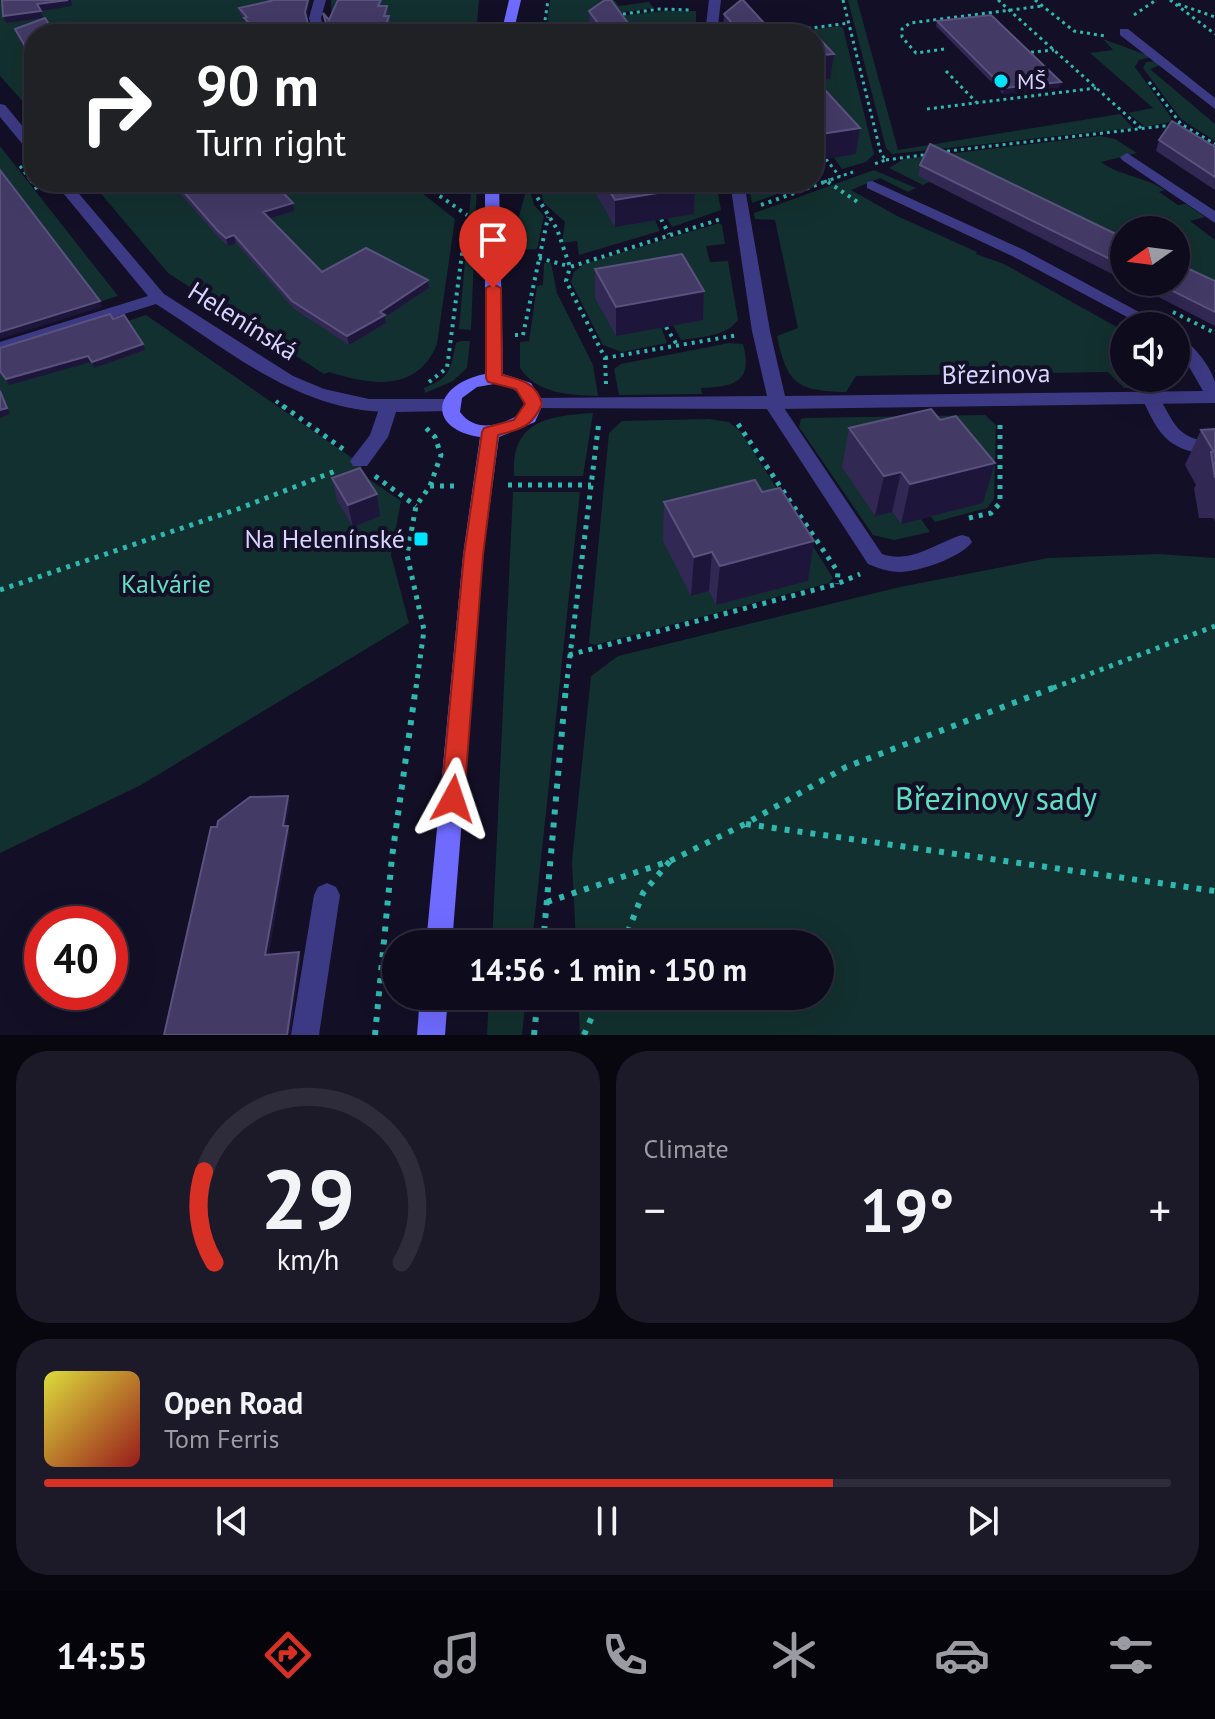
<!DOCTYPE html>
<html lang="en">
<head>
<meta charset="utf-8">
<style>
	body { margin:0; font-family:"PT Sans",sans-serif; background:#1c1929; color:#f1f3f6; height:100vh; display:flex; flex-direction:column; font-size:30px; white-space:nowrap }
	* { box-sizing:border-box; margin:0 }
	p { font-size:26px; color:#9b9ba3 }
	.icon { flex:none; width:44px; height:44px; fill:none; stroke:currentColor; stroke-width:2; stroke-linecap:round; stroke-linejoin:round }
	.map { position:relative; height:1035px; overflow:hidden }
	.side { display:flex; flex-direction:column; gap:16px; padding:16px; background:#08060f; flex:1 }
	.side>* { flex:none }
	.banner { position:absolute; left:24px; top:24px; width:800px; height:168px; border-radius:32px; box-shadow:0 8px 32px #0002,0 0 0 2px #2e2b3b; background:#202124; color:#fff; overflow:hidden }
	.needle { width:52px; rotate:256deg }
	.fabs { position:absolute; left:1110px; top:216px; display:grid; gap:16px }
	.fabs a { display:grid; place-items:center; width:80px; height:80px; border-radius:50%; background:#0e0b1c; box-shadow:0 8px 32px #0002,0 0 0 2px #2e2b3b; font-size:40px }
	.speed { position:absolute; left:24px; top:906px; display:flex; gap:16px; font-size:40px; font-weight:700; text-align:center }
	.speed>* { display:grid; place-content:center; width:104px; height:104px; border-radius:50%; background:#0e0b1c; box-shadow:0 8px 32px #0002,0 0 0 2px #2e2b3b; line-height:1 }
	.speed .limit { border:12px solid #d22; background:#fff; color:#111 }
	.pin { position:absolute; display:grid; place-items:center; width:68px; height:68px; color:#fff; margin:-82px -34px; border-radius:50% 50% 50% 0; rotate:-45deg; box-shadow:0 0 8px #0007 }
	.pin .icon { rotate:45deg }
	.me { position:absolute; width:88px; margin:-44px; rotate:5deg; stroke-linejoin:round; filter:drop-shadow(0 0 6px #0008) }
	.turn { display:flex; align-items:center; gap:28px; height:168px; padding:0 40px; font-size:36px }
	.turn .icon { width:104px; height:104px; stroke-width:2.5 }
	.turn b { display:block; font-size:56px; line-height:68px }
	.big { font-size:60px; font-weight:600; line-height:1.1 }
	.side .card { flex:1; display:flex; flex-direction:column; justify-content:center; gap:12px; min-width:0; padding:0 28px; border-radius:32px; background:#1c1929 }
	.side .dial { align-items:center; gap:0 }
	.dial svg { height:208px; overflow:visible; fill:none; stroke:#2e2b3b; stroke-width:7; stroke-linecap:round; text-anchor:middle }
	.dial text { fill:#f1f3f6; stroke:none }
	.song { display:flex; align-items:center; gap:24px }
	.cover { width:96px; height:96px; border-radius:12px; background:linear-gradient(135deg,hsl(60 70% 55%),hsl(0 70% 35%)) }
	.played { height:8px; border-radius:4px; background:linear-gradient(90deg,#d93025 70%,#2e2b3b 70%) }
	.keys { display:flex; justify-content:space-around; direction:ltr }
	.heat { display:flex; justify-content:space-between; align-items:center; font-size:44px; direction:ltr }
	.side .tiles { flex:1; display:grid; gap:16px; grid-template-columns:1fr 1fr }
	.card:last-child { grid-column:span 2 }
	.trip { position:absolute; left:382px; top:930px; width:452px; height:80px; border-radius:40px; background:#0e0b1c; box-shadow:0 8px 32px #0002,0 0 0 2px #2e2b3b; font-weight:600; line-height:80px; text-align:center }
	.dock { display:flex; height:128px; justify-content:space-around; align-items:center; background:#06040b; color:#9b9ba3 }
	.dock .icon { width:56px; height:56px }
	.dock .current { color:#d93025 }
	.dock b { font-size:36px; color:#f1f3f6 }
	.map>svg:first-child { display:block }
	.green { fill:#12302f }
	.lines { fill:none; stroke-linecap:round; stroke-linejoin:round }
	.path-far3 { stroke:#2fb8b0; stroke-width:3; stroke-dasharray:3 4; stroke-linecap:butt }
	.path-far2 { stroke:#2fb8b0; stroke-width:4; stroke-dasharray:3 5; stroke-linecap:butt }
	.path-far1 { stroke:#2fb8b0; stroke-width:5; stroke-dasharray:4 6; stroke-linecap:butt }
	.path { stroke:#2fb8b0; stroke-width:6; stroke-dasharray:5 8; stroke-linecap:butt }
	.lane { fill:#3d3a85; fill-rule:evenodd }
	.street { fill:#3d3a85; fill-rule:evenodd }
	.secondary { fill:#6f6bff; fill-rule:evenodd }
	.wall { fill:#312854 }
	.shaded-wall { fill:#1d163a }
	.building { fill:#433a66; stroke:#5a527e; stroke-width:2 }
	.route { fill:#d93025; stroke:#8d1f18; stroke-width:2 }
	.poi-dot { fill:#00e5ff; stroke:#130f26; stroke-width:3 }
	.labels { text-anchor:middle; stroke-width:8; stroke-linejoin:round; paint-order:stroke }
	.far-poi-label { font-size:22px; fill:#d9d4ff; stroke:#130f26; text-anchor:start }
	.street-label { font-size:26px; fill:#d9d4ff; stroke:#130f26 }
	.poi-label { font-size:26px; fill:#d9d4ff; stroke:#130f26; text-anchor:end }
	.park-label { font-size:26px; fill:#5fe0c0; stroke:#130f26 }
	.near-park-label { font-size:32px; fill:#5fe0c0; stroke:#130f26 }
</style>
</head>
<body>
<div class="map">
<svg width="1215" height="1035" viewBox="0 0 1215 1035">
	<rect width="100%" height="100%" fill="#130f26"/>
	<path class="green" d="M0,0H306L305,34H34V114L0,76Z
		M331,0H479L476,34H332Z
		M550,0H614L619,6L649,2L654,8L608,14L610,17L662,11H696V34H546Z
		M848,0H857L898,150L1120,114L1133,128L892,154L886,148Z
		M839,26L843,28L874,154L866,162L842,169L814,130V34H779Z
		M1103,39L1152,57L1139,60L1135,67L1171,117V122L1145,127L1128,113L1153,108L1090,53L1113,50Z
		M1156,61L1161,65L1150,69L1215,124V141L1181,119L1143,68L1146,62Z
		M1100,136L1115,139L1137,153L1101,162C1120,176 1145,177 1165,190L1159,192L1178,205L1186,204L1205,217L1190,221L1215,240V295L1176,276V230H1124V251L929,182L923,185L889,168L904,159Z
		M0,146L118,296L0,333Z
		M874,170L916,188L908,192L880,178L851,190L897,216L977,252L976,254L1004,264L1124,331V378H1176V346C1204,390 1153,388 1124,388L1108,372L856,376L846,392C797,391 787,384 777,336L798,328L775,220L755,219L754,213Z
		M91,182H408L455,219L437,344C417,393 371,385 329,372L324,374L168,273Z
		M472,182H477L471,330L459,329Z
		M538,182H716L721,210L672,227L667,218L655,220L660,231L579,255L577,241L562,243L565,222L544,203Z
		M748,182H810L752,203Z
		M528,183L534,205L544,216L537,249L523,250L516,228Z
		M719,223L722,225L725,244L706,246L710,262L728,261L738,320C726,337 700,337 681,340L673,325L661,327L667,343L622,352L603,345L571,282L574,272L584,264Z
		M544,263H551L557,293L593,365L598,396C569,395 537,394 520,368V342L529,341L537,286L543,285Z
		M146,315L355,460L362,466L357,471L401,501L391,555L409,623L141,785L0,853V363Z
		M461,341H470L467,368L453,381L425,393L424,388C452,377 450,369 456,343Z
		M729,343L743,344C753,381 736,387 701,388L702,394L619,395L614,369L621,364Z
		M593,413L583,476H514C511,421 547,416 593,413Z
		M985,415L996,425L994,499L987,508L935,522L930,516L843,467L875,516L892,512L901,524L921,519L930,532L894,540L873,535L799,427L801,419L805,418Z
		M709,419L729,422L741,432L833,578L829,583L595,645L589,643L609,433L622,421Z
		M513,492H580L532,944H492Z
		M1159,554L1215,558V1035H580L578,996H820V944H576L572,861L591,676L618,656L900,587L1048,558Z
		M489,996H526L522,1035H487Z"/>
	<g class="lines">
		<path class="path-far3" d="M843,0L881,154L886,160L874,164
			M998,0L1142,129
			M1035,0L1074,31L1105,36
			M1170,0L1215,34
			M1178,4L1215,17
			M616,15L660,9L692,10
			M1134,15L1156,0
			M543,34L548,0
			M766,34L849,23
			M944,49L916,53L902,37V29L910,23L1042,6
			M1024,53L1054,50
			M946,71L976,102
			M1149,82L1181,124L1215,144
			M927,109L1096,88
			M940,152L1181,124
			M826,159L840,177
			M886,160L930,154
			M20,166L32,182
			M824,182L853,172"/>
		<path class="path-far2" d="M31,180L38,190
			M420,182L467,215
			M534,182L537,197L557,229L570,267
			M828,182L859,203
			M761,205L830,180
			M661,219L669,234
			M539,258L568,266
			M1173,312L1215,333
			M666,327L677,345
			M515,335H523L548,217
			M605,358L738,335
			M429,382L447,368L466,223
			M606,384L605,358L566,281L570,267L721,219
			M276,401L285,408"/>
		<path class="path-far1" d="M283,406L343,449
			M738,424L838,572L837,584
			M375,476L416,506
			M508,485H591
			M430,486H458
			M969,518L991,513L1000,503V421
			M0,590L238,509L338,470
			M569,655L837,584L860,574
			M416,688L424,630L407,555L416,506L430,486L441,455L435,437L426,428
			M566,688L599,421
			M1053,688L1215,626"/>
		<path class="path" d="M746,824L1215,891
			M547,902L670,861L745,824L846,767L1058,686
			M543,944L566,686
			M623,944L643,893L670,861
			M375,1035L392,857L416,686
			M534,1035L538,996
			M584,1035L601,996"/>
		<path class="lane" d="M1151,392L1157,394C1175,423 1176,440 1215,442V454C1170,453 1159,436 1142,398Z
			M772,397L778,399L882,554C912,564 935,543 962,535L969,537L972,542C962,557 918,572 900,572C888,572 878,568 868,564L763,403Z
			M389,400L398,406L388,437L367,466H353L350,461L370,435L380,406Z
			M327,883L336,887L340,895L319,1035H291L314,895L318,887Z"/>
		<path class="street" d="M314,0H326L321,18L325,34H313L309,18Z
			M709,0H721L717,34H705Z
			M1120,29H1128L1215,98V109L1120,35Z
			M0,104L5,105L34,140V153L29,152L0,117Z
			M1127,153L1215,211V223L1122,160L1120,157Z
			M872,181L1024,250L1165,326H1144L1012,256L867,188V182Z
			M54,182H69L164,294L293,376L324,389L369,399H450L459,405L450,411C424,411 396,413 370,411C289,403 222,346 156,304L0,353V342L148,296Z
			M730,182H744L770,331L785,396L1203,391L1188,365L1176,352V336C1191,340 1211,367 1215,382C1215,388 1215,397 1215,403L778,409L528,408L525,404L534,398L767,396L752,331Z"/>
		<path class="secondary" d="M509,0H521L513,34H501Z
			M485,182H499L503,374L531,383L543,404L535,422L499,437L483,555L452,944H426L463,555L480,437C424,428 434,384 485,374ZM494,384C508,385 520,389 525,404L520,414C501,426 475,433 460,412L462,398L477,387Z
			M420,996H448L445,1035H417Z"/>
	</g>
	<path class="wall" d="M266,0H310L306,18L309,28L324,31L329,20L381,6H387L388,12L387,16H389L390,22L389,25H409V34H252L246,24L245,19L240,14L239,8L268,2Z
		M589,11L636,34H590Z
		M724,14L774,34H723Z
		M937,21L1060,87L1003,94L936,26Z
		M15,29L34,34V65L17,35Z
		M1159,140L1215,147V190L1156,151Z
		M920,165L1124,238V280L918,176Z
		M174,182H273L294,211L269,219L322,272L428,280L429,288L385,317L386,323L349,345L294,309L236,243L228,246L220,239L175,188Z
		M596,182H692L695,187L694,214L615,227L597,196Z
		M595,269L704,291L703,320L616,336L595,298Z
		M1215,281V326L1129,282H1176Z
		M940,420L995,463L983,503L901,524L892,512L875,516L842,467L849,428Z
		M1215,429V521L1213,518H1199L1194,488L1196,485L1185,465L1201,430Z
		M332,478L377,494L380,516L353,527L337,500Z
		M762,492L814,541L808,581L716,605L709,591L691,596L663,541L664,502Z"/>
	<path class="shaded-wall" d="M71,0L72,6L41,11L43,18L6,23L3,16L37,4Z
		M308,0H310V2L306,19L305,12Z
		M834,54L830,79L814,81V56Z
		M1061,82L1060,87L1003,94L1004,88Z
		M860,128L856,154L814,161V135Z
		M695,187L694,214L615,227V200Z
		M293,203L294,211L265,220L263,212Z
		M234,235L236,243L228,246L226,238Z
		M428,280L429,288L385,317L386,323L349,345L347,336L380,312Z
		M704,291L703,320L616,336V307Z
		M100,301L102,307L0,339V332Z
		M143,344L145,350L94,368L92,362Z
		M88,356L91,362L9,385L6,379Z
		M0,390L10,414L0,418Z
		M995,463L983,503L901,524L910,484Z
		M901,472L892,512L875,516L884,476Z
		M377,494L380,516L353,527L348,505Z
		M814,541L808,581L716,605L720,566Z
		M712,552L709,591L691,596L694,557Z
		M288,796L290,801L285,832L283,826Z
		M288,826L290,832L268,960L265,955Z
		M299,952L301,958L290,1035H287Z"/>
	<path class="building" d="M2,0H68L37,4L41,11L3,16Z
		M270,0H308L305,12L309,28L324,31L327,27L323,13L329,20L338,0H381L378,6H387L384,16H389L386,25H409L406,34H256L248,25L250,24L244,18L247,17L239,8L271,1Z
		M605,0H611L636,34H606L589,11Z
		M741,0H743L774,34H742L724,14Z
		M991,15L1061,82L1004,88L937,21Z
		M45,18L55,34H34V61L15,29Z
		M812,31L834,54L814,56V34H793Z
		M814,78L860,128L814,135Z
		M1172,121L1215,147V177L1159,140Z
		M930,144L1124,238V266L920,165Z
		M0,170L100,301L0,332Z
		M175,182H273L293,203L263,212L322,272L366,248L428,280L380,312L385,315L347,336L292,301L234,235L226,238L218,231Z
		M604,182H692L695,187L615,200Z
		M682,254L704,291L616,307L595,269Z
		M1176,263L1215,281V312L1155,282H1176Z
		M110,314L113,319L124,315L143,344L92,362L88,356L6,379L0,371V348Z
		M0,391L7,408L0,410Z
		M931,409L940,420L956,416L995,463L910,484L901,472L884,476L849,428Z
		M1215,429V478L1211,452H1214L1201,430Z
		M360,468L377,494L348,505L332,478Z
		M755,480L762,492L780,488L814,541L720,566L712,552L694,557L664,502Z
		M288,796L283,826H288L265,955L299,952L287,1035H164L211,827H217L218,821L250,797Z"/>
	<path class="route" d="M493,284L501,288L502,375C520,379 537,383 542,404C532,427 521,429 498,435L483,555L464,799L460,806L453,809L445,806L441,799L464,555L482,432L484,428L514,420L525,404L516,389L488,382L486,378V288Z"/>
	<g class="poi-dot">
		<circle cx="1001" cy="81" r="8"/>
		<rect x="413" y="531" width="16" height="16" rx="4"/>
	</g>
	<g class="labels">
		<g class="far-poi-label">
			<text x="1017" y="89">MŠ</text>
		</g>
		<g class="street-label">
			<text transform="translate(243 321) rotate(32)" y="9">Helenínská</text>
			<text transform="translate(996 374) rotate(-1)" y="9">Březinova</text>
		</g>
		<g class="poi-label">
			<text x="405" y="548">Na Helenínské</text>
		</g>
		<g class="park-label">
			<text x="166" y="593">Kalvárie</text>
		</g>
		<g class="near-park-label">
			<text x="996" y="810">Březinovy sady</text>
		</g>
	</g>
</svg>
<div class="fabs">
<a><svg class="needle" viewBox="-14 -14 28 28"><path d="M0-13l5 13h-10z" fill="#e53935"/><path d="M0 13l5-13h-10z" fill="#9b9ba3"/></svg></a>
<a><svg class="icon" aria-label="sound" viewBox="0 0 24 24"><path d="M4 9h4l5-4v14l-5-4H4zM17 9q2 3 0 6"/></svg></a>
</div>
<div class="speed"><div class="limit">40</div></div>
<div class="pin" style="left:493px;top:288px;background:#d93025"><svg class="icon" aria-label="arrive" viewBox="0 0 24 24"><path d="M6 21V4h12l-3 4 3 4H6"/></svg></div>
<svg class="me" style="left:453px;top:799px" viewBox="-20 -20 40 40"><path d="M0-17L14 15 0 8-14 15z" fill="#d93025" stroke="#fff" stroke-width="4"/></svg>
<div class="trip">14:56 · 1 min · 150 m</div>
<div class="banner">
<div class="turn"><svg class="icon" aria-label="right" viewBox="0 0 24 24"><path d="M7 20v-9h11M14 6l5 5-5 5"/></svg><div><b>90 m</b>Turn right</div></div>
</div>
</div>
<section class="side">
<div class="tiles">
<div class="card dial"><svg viewBox="0 0 100 80">
<path d="M14 69A42 42 0 1 1 86 69"/>
<path d="M14 69A42 42 0 0 1 10 34" stroke="#d93025"/>
<text x="50" y="56" font-size="32" font-weight="700">29</text>
<text x="50" y="72" font-size="11">km/h</text>
</svg></div>
<div class="card"><p>Climate</p>
<div class="heat"><a>−</a><b class="big">19°</b><a>+</a></div>
</div>
<div class="card">
<div class="song"><i class="cover"></i><div><b>Open Road</b><p>Tom Ferris</p></div></div>
<div class="played"></div>
<div class="keys"><svg class="icon" aria-label="previous" viewBox="0 0 24 24"><path d="M18 5L8 12l10 7zM5 5v14"/></svg><svg class="icon" aria-label="pause" viewBox="0 0 24 24"><path d="M8 5v14M16 5v14"/></svg><svg class="icon" aria-label="next" viewBox="0 0 24 24"><path d="M6 5l10 7-10 7zM19 5v14"/></svg></div>
</div>
</div>
</section>
<nav class="dock">
<b>14:55</b>
<svg class="icon current" aria-label="directions" viewBox="0 0 24 24"><path d="M12 3l9 9-9 9-9-9zM9 14v-3h6M13 9l2 2-2 2"/></svg>
<svg class="icon" aria-label="music" viewBox="0 0 24 24"><path d="M9 18V5l10-2v13"/><circle cx="6" cy="18" r="3"/><circle cx="16" cy="16" r="3"/></svg>
<svg class="icon" aria-label="phone" viewBox="0 0 24 24"><path d="M5 4h4l2 5-3 2q2 4 5 5l2-3 5 2v4C11 20 4 13 5 4z"/></svg>
<svg class="icon" aria-label="climate" viewBox="0 0 24 24"><path d="M12 3v18M4 7l16 10M4 17L20 7"/></svg>
<svg class="icon" aria-label="car" viewBox="0 0 24 24"><path d="M5 17H2v-5l4-1 3-4h7l3 4 3 1v5h-3M9 17h6M6 11h13"/><circle cx="7" cy="17" r="2"/><circle cx="17" cy="17" r="2"/></svg>
<svg class="icon" aria-label="filters" viewBox="0 0 24 24"><path d="M4 7h16M4 17h16"/><circle cx="9" cy="7" r="2"/><circle cx="15" cy="17" r="2"/></svg>
</nav>
</body>
</html>
